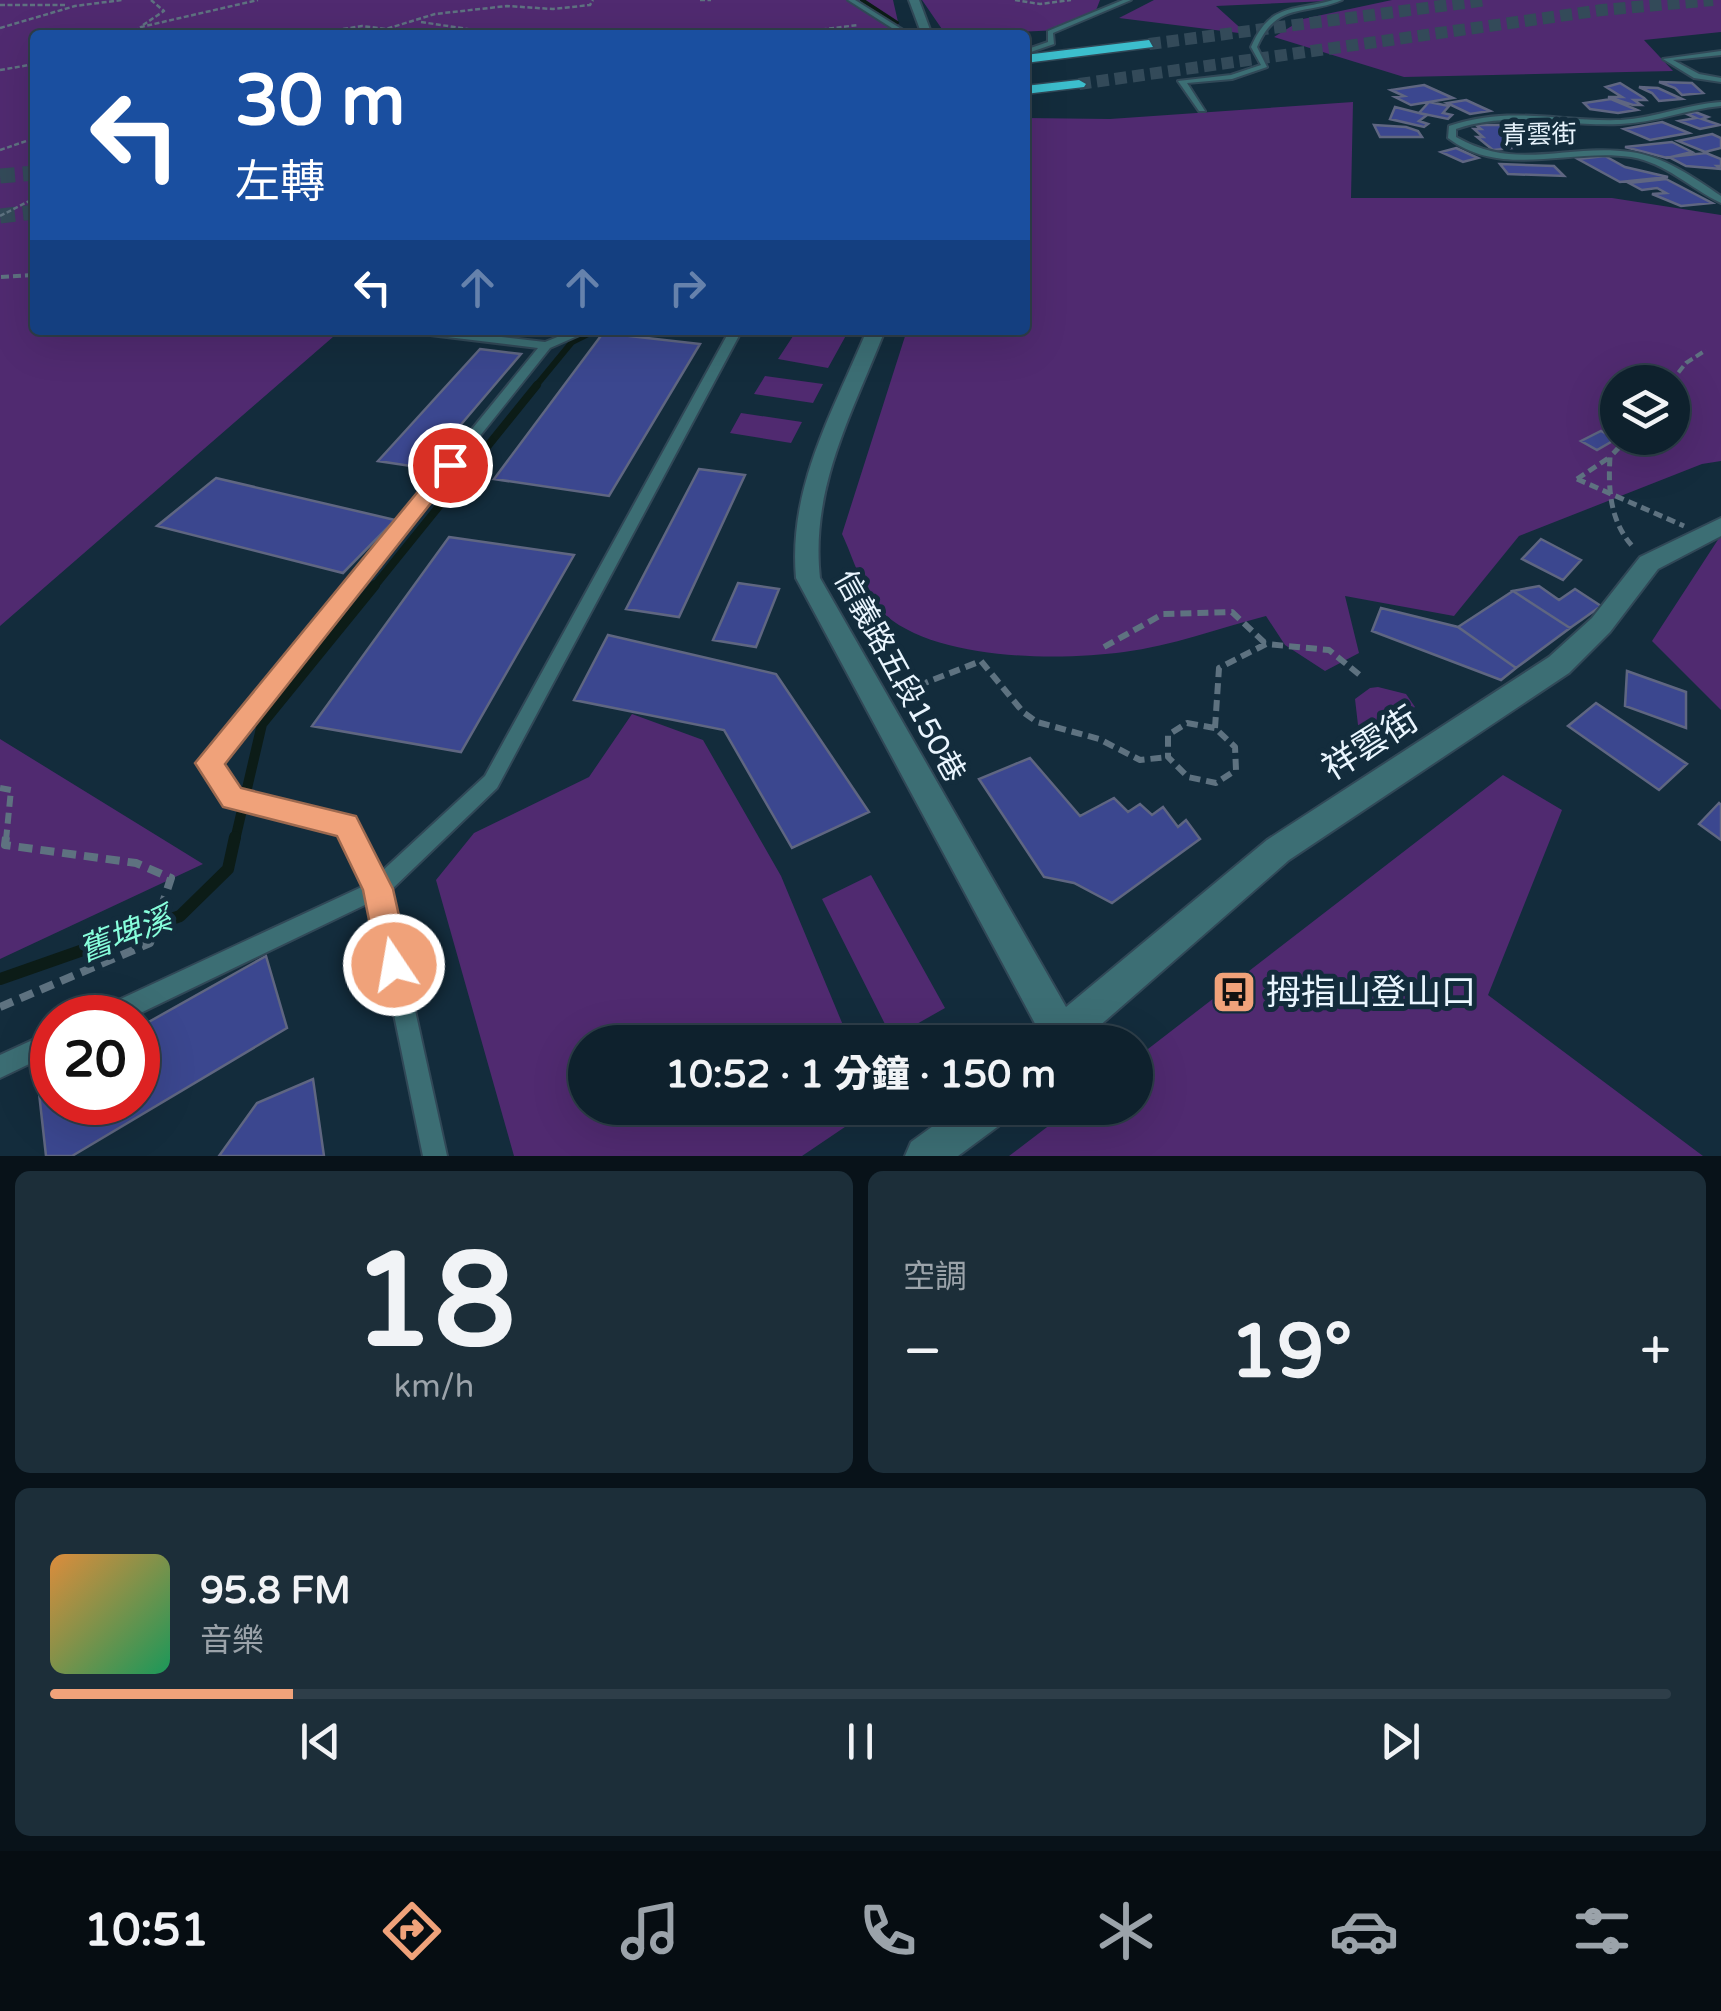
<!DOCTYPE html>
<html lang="zh-TW">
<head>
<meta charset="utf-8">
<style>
	body { margin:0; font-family:"Varela Round","Noto Sans TC",sans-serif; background:#1c2e39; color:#f1f3f6; height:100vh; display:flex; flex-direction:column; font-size:38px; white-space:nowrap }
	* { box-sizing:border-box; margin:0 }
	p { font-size:32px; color:#9ba3aa }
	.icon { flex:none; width:55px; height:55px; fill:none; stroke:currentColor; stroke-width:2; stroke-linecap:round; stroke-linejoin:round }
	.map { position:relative; height:1156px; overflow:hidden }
	.panel { display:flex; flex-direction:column; gap:15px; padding:15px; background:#081219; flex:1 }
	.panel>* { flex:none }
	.guide { position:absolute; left:30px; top:30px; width:1000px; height:305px; border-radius:10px; box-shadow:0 10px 40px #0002,0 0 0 2px #2e3e49; background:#1a4fa0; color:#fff; overflow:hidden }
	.tools { position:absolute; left:1600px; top:365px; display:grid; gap:20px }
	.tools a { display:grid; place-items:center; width:90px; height:90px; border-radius:50%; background:#0e212d; box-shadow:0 10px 40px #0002,0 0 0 2px #2e3e49; font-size:50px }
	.speed { position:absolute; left:30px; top:995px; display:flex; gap:20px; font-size:50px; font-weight:700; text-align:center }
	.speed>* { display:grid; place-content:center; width:130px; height:130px; border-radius:50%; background:#0e212d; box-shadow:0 10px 40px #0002,0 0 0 2px #2e3e49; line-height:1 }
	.speed .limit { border:15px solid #d22; background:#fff; color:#111 }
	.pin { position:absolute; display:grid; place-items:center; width:85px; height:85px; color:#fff; margin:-42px; border:5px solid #fff; border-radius:50%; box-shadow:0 2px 10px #0007 }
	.me { position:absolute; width:110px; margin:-55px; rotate:348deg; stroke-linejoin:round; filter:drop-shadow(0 0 8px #0008) }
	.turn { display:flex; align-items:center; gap:35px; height:210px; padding:0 40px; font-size:45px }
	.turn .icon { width:130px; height:130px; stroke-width:2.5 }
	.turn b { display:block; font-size:70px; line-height:85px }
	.lanes { display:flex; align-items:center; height:95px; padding:0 40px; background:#0003; justify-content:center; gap:50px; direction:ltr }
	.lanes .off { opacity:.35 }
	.big { font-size:75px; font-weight:800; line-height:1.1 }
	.panel .card { flex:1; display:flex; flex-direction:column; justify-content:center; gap:15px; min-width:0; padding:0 35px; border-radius:15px; background:#1c2e39 }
	.panel .dial { align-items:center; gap:0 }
	.dial b { font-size:130px; line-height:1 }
	.song { display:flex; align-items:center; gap:30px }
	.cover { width:120px; height:120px; border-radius:15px; background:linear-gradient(135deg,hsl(30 70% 55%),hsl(150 70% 35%)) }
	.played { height:10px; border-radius:5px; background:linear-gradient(90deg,#f0a27a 15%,#2e3e49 15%) }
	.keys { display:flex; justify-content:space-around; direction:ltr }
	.heat { display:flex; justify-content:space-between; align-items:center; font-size:55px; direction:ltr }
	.panel .tiles { flex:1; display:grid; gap:15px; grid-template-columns:1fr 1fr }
	.card:last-child { grid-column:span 2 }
	.trip { position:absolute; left:568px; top:1025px; width:585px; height:100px; border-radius:50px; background:#0e212d; box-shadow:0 10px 40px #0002,0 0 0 2px #2e3e49; font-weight:800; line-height:100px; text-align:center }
	.tabs { display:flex; height:160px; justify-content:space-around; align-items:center; background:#060d12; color:#9ba3aa }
	.tabs .icon { width:70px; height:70px }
	.tabs .current { color:#f0a27a }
	.tabs b { font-size:45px; color:#f1f3f6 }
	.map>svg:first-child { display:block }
	.green { fill:#502a70; fill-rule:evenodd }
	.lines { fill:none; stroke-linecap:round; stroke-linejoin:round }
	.stream-far4 { stroke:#0c1c17; stroke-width:4 }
	.stream-far3 { stroke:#0c1c17; stroke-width:6 }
	.stream-far2 { stroke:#0c1c17; stroke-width:8 }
	.stream-far1 { stroke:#0c1c17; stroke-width:10 }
	.stream { stroke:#0c1c17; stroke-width:12 }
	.building { fill:#3b478f; stroke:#5f6681; stroke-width:2.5 }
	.trunk-tunnel-far1 { stroke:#334a59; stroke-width:12; stroke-dasharray:12 6; stroke-linecap:butt }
	.trunk-tunnel { stroke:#334a59; stroke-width:15; stroke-dasharray:15 8; stroke-linecap:butt }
	.service-casing { stroke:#314857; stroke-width:4 }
	.minor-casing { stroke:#314857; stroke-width:4 }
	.trunk-casing { stroke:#314857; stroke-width:3 }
	.path-far4 { stroke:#5e7280; stroke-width:2.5; stroke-dasharray:5 2.5; stroke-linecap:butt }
	.path-far3 { stroke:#5e7280; stroke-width:4; stroke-dasharray:8 4; stroke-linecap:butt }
	.path-far2 { stroke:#5e7280; stroke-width:5; stroke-dasharray:9 5; stroke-linecap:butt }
	.path-far1 { stroke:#5e7280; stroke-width:6; stroke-dasharray:11 6; stroke-linecap:butt }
	.path { stroke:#5e7280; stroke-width:8; stroke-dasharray:14 8; stroke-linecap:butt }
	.service { fill:#3c6e74; fill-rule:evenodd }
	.minor { fill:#3c6e74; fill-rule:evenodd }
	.trunk { fill:#3cbecd; fill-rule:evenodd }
	.path-bridge { stroke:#5e7280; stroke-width:5; stroke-dasharray:9 5; stroke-linecap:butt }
	.route { fill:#f0a27a; stroke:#9c694f; stroke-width:2.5 }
	.labels { text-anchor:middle; stroke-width:10; stroke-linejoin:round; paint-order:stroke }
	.far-street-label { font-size:25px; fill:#e9f5fe; stroke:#132c3c }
	.street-label { font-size:30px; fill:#e9f5fe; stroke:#132c3c }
	.water-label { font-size:32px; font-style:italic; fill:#87fedb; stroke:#132c3c }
	.near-street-label { font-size:35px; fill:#e9f5fe; stroke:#132c3c }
	.near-poi-label { font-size:35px; fill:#e9f5fe; stroke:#132c3c; text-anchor:start }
</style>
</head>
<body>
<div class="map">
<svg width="1721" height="1156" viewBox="0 0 1721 1156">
	<rect width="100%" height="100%" fill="#132c3c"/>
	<path class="green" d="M0,0H893L901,35H35V330H341L0,626Z
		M922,0H1100L1095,13L1061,30L946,35Z
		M1154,0H1327L1328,1L1216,6L1247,34L1119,18Z
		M1392,0H1721V32L1644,40L1673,71L1404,77L1274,37L1303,19Z
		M1353,102L1351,198H1612L1721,215V461L1702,464L1519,536L1454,616L1345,596L1359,653L1325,671L1285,645L1266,616C1220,628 1171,646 1124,652C1057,661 930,661 880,610C863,593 853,557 842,534L907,330H1025V118L1110,119ZM1618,382H1672V438H1618Z
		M797,330H849L828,368L778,359Z
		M765,376L823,384L813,403L754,394Z
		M741,413L802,422L791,443L730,433Z
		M1721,535V710L1652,641Z
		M1378,687L1406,694L1415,707L1371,733L1358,725L1355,699L1370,688Z
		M632,714L703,740L781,876L850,1042H585V1108H873L802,1156H514L436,880L474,833L589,777Z
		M0,739L203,864L0,959Z
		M1503,775L1562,810L1488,995L1703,1156H1009L1072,1108H1135V1059Z
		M871,875L945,1008L892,1038L822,899Z"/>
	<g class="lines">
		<path class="stream-far4" d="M862,0L897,23"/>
		<path class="stream-far3" d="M535,387L572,342L596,330"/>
		<path class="stream-far2" d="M373,588L537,385"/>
		<path class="stream-far1" d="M235,840L262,724L375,585"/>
		<path class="stream" d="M0,979L180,916L228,869L235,837"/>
	</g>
	<path class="building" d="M1659,82L1692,83L1703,93L1682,95L1675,88Z
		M1620,83L1644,98L1646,100H1634L1641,105H1633L1608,97H1622L1606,87Z
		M1424,85L1453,98L1411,105L1395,97L1404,96L1391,90Z
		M1639,87L1658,88L1682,99L1659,101L1652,93Z
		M1611,99L1637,110L1618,113L1590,109L1584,103Z
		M1466,100L1490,111L1470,114L1447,103Z
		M1429,102L1449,106L1443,113L1452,115L1448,119L1419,113Z
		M1395,107L1427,115L1419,121L1428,124L1424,127L1390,119Z
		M1695,112L1708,117L1702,119L1720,125L1700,129L1679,121L1696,118L1687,114Z
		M1662,122L1689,133L1650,140L1624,129Z
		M1374,125L1406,127L1418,131L1422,137H1380Z
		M1476,125H1506L1523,140L1513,139L1522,147L1493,150L1477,137H1483L1474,129H1481Z
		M1712,134L1721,138V148L1705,152L1678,141Z
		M1672,142L1692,152L1667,158L1625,147Z
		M1456,148L1478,158L1463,162L1441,152Z
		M1706,153L1721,159V166H1717L1721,169L1686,166L1669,157Z
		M1605,156L1625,167L1668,177L1620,182L1578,159Z
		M1500,164L1554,166L1564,176L1508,174Z
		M1666,179L1712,203L1681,206L1652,194L1666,193L1657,188L1642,190L1629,183Z
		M603,333L700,344L609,496L494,479Z
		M480,349L521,354L424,468L378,461Z
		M1601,431L1616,439L1597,450L1581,441Z
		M699,469L745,475L679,617L626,609Z
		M216,478L395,520L343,573L157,526Z
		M449,537L574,555L461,752L312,726Z
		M1541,539L1581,560L1563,580L1522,559Z
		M738,583L779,589L756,647L713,640Z
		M1539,586L1559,600L1575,589L1601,606L1570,628L1513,591Z
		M1513,591L1570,628L1516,668L1458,627Z
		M1381,608L1458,627L1516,668L1501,680L1372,631Z
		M608,635L776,674L869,812L792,848L724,730L574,700Z
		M1627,671L1686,692V728L1625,706Z
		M1596,703L1687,764L1659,790L1568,726Z
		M1030,758L1080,816L1114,798L1128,812L1140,804L1152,815L1163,807L1178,827L1186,820L1200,839L1112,903L1074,883L1044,877L979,779Z
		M1719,803L1721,805V840L1699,824Z
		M266,956L287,1028L72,1156H46L38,1084L52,1076V1102H138V1028Z
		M313,1079L324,1156H219L257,1103Z"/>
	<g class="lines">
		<path class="trunk-tunnel-far1" d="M1149,44L1487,0
			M1079,84L1602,10L1713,0"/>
		<path class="trunk-tunnel" d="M0,176L35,173
			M0,216L35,212"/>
		<defs>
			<path id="service" d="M848,0H855L911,35H903Z
				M1123,0H1131L1053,33L1054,44L1025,54V50L1048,42V31Z
				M1333,0H1342C1304,16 1277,1 1257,47L1267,67L1232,79L1187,83L1205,111H1199L1178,81L1231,75L1261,65L1251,47C1271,2 1292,12 1333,0Z
				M1721,51V55L1673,60L1699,74L1721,78V82L1694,78L1663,59Z
				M1721,102V106C1687,109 1655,123 1620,124C1564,127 1511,110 1456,129V137C1517,172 1567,143 1631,152C1665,157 1693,177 1721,196V203C1690,188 1666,163 1631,157C1569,148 1502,179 1448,138L1449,126C1511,105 1558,122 1621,120C1655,118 1687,104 1721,102Z
				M408,330H442L545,342L575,330H591L550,348L219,763L239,792L353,819L380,873L485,776L730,330H742L497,788L389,892L447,1156H423L371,902L130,1018H94L97,1010L366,885L340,832L226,805L200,763L538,348L414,333Z
				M52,1031V1053L0,1078V1055Z"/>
			<path id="minor" d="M909,0H919L932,35H922Z
				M867,330H885C853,412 810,487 820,578L1066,1007L1267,840L1549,657L1592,618L1640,557L1721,518V536L1658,569L1610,632L1569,673L1289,860L1081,1042H1035L1039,1031L796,578C788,487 833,412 867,330Z
				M958,1108H1009L1004,1122L958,1156H905L911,1142Z"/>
			<path id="trunk" d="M1149,40L1153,47L1025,63V55Z
				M1079,80L1086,84L1084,87L1025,94V86Z"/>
		</defs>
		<use href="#service" class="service-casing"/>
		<use href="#minor" class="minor-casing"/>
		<use href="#trunk" class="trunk-casing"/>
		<path class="path-far4" d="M700,0H711
			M1015,0L1040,4L1071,0
			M0,5H67
			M421,22L507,35
			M143,25L164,11L151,0
			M0,28L75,6L122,0
			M127,35L141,27L258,0
			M306,35L362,26L386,29L435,14L507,6L553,9L590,5L593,0
			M777,35L858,25
			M0,70L35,64
			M0,150L35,138
			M0,216L35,198"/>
		<path class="path-far3" d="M1,277L35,275
			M1671,382L1686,363L1706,350"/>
		<path class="path-far2" d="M1618,421L1609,431L1618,437
			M1618,438L1624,442L1610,457C1608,490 1610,521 1633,547
			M1577,479L1610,457"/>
		<path class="path-far1" d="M1104,647L1163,614L1232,612L1266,644
			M902,692L981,661L1023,712L1037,722L1099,739L1140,760L1168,757
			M1187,723L1215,728L1235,747L1236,770L1216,783L1188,777L1168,757V735Z
			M1215,728L1219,668L1266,644L1329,650L1361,676
			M0,788L11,790L6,840"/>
		<path class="path" d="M0,1007L150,943L171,878L136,863L5,845L6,837"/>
		<use href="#service" class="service"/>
		<use href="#minor" class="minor"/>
		<use href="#trunk" class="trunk"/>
		<path class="path-bridge" d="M1577,479L1684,526"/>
	</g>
	<path class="route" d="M450,459L460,465L457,470L225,764L241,788L356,816L393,889L410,965L405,977L394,981L383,977L378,965L363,890L337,836L223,807L195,763L443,461Z"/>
	<defs>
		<symbol id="bus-square" viewBox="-11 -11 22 22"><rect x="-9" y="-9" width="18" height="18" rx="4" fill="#f0a27a" stroke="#132c3c"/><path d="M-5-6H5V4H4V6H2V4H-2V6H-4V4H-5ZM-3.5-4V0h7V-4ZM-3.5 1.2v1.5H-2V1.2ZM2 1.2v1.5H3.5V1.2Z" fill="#111"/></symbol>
	</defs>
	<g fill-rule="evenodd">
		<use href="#bus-square" x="1209" y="967" width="50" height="50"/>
	</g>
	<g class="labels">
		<g class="far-street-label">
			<text transform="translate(1539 134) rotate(-1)" y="9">青雲街</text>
		</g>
		<g class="street-label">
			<text transform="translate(900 676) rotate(61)" y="10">信義路五段150巷</text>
		</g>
		<g class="water-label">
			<text transform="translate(125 934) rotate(-21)" y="11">舊埤溪</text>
		</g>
		<g class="near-street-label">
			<text transform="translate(1370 743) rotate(-32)" y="12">祥雲街</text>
		</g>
		<g class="near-poi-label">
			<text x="1266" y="1004">拇指山登山口</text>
		</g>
	</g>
</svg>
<div class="tools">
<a><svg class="icon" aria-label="layers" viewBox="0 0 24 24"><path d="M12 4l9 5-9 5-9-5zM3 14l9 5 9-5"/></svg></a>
</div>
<div class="speed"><div class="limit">20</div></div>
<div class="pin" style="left:450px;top:465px;background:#d93025"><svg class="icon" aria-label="arrive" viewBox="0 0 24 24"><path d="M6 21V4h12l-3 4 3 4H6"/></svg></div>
<svg class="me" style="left:394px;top:965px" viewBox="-20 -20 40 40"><circle r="17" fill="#f0a27a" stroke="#fff" stroke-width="3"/><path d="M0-11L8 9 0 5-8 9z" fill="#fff"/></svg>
<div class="trip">10:52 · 1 分鐘 · 150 m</div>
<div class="guide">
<div class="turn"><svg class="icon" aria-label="left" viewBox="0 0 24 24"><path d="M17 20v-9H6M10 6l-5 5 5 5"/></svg><div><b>30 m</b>左轉</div></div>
<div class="lanes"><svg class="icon" aria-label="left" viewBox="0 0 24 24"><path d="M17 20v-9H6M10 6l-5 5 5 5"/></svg><svg class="icon off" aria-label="ahead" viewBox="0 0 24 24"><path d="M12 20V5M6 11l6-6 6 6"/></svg><svg class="icon off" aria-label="ahead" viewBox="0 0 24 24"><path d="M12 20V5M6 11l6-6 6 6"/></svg><svg class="icon off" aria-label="right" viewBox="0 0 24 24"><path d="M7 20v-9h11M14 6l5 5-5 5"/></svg></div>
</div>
</div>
<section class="panel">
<div class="tiles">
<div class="card dial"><b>18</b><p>km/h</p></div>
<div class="card"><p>空調</p>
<div class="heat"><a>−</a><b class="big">19°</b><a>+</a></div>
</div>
<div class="card">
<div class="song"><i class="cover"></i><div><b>95.8 FM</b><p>音樂</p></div></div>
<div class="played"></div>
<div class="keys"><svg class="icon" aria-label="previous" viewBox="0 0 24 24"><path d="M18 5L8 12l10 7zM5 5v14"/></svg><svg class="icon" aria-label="pause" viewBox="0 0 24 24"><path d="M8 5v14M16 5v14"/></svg><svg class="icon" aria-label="next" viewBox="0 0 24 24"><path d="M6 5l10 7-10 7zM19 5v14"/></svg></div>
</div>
</div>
</section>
<nav class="tabs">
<b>10:51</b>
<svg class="icon current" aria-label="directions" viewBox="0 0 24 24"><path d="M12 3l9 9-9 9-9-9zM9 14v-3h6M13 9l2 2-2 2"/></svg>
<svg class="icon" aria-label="music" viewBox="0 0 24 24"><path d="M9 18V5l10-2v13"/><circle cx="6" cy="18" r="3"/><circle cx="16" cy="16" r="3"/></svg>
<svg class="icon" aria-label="phone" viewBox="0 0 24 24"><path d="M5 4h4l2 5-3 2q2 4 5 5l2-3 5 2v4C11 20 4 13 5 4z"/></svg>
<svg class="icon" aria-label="climate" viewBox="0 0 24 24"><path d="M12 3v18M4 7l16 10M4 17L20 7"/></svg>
<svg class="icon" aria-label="car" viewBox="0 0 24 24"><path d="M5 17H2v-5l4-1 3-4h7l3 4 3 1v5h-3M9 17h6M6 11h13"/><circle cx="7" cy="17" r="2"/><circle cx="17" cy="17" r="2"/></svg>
<svg class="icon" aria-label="filters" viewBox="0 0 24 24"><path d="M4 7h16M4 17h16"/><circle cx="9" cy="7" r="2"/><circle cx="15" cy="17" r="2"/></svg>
</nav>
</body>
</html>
